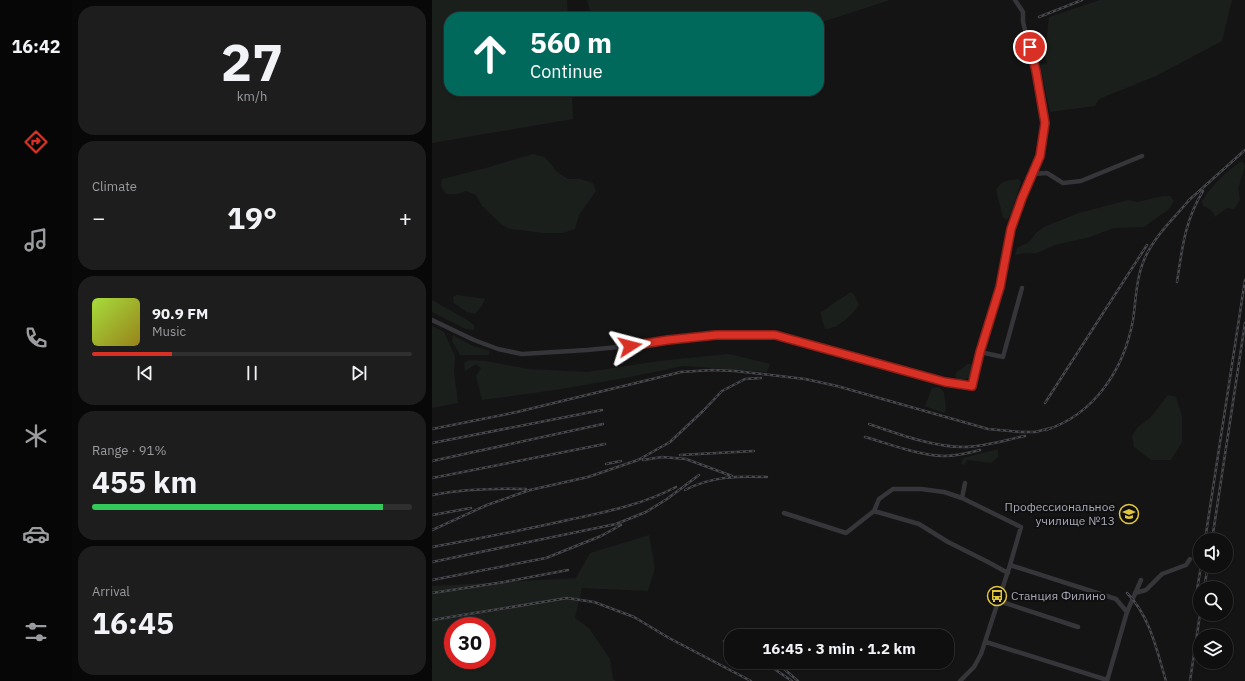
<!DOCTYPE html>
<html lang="en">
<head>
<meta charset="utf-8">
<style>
	body { margin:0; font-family:"IBM Plex Sans",sans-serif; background:#1d1d1e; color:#f1f3f6; height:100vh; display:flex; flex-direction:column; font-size:15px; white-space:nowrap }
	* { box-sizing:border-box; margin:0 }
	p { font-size:13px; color:#9b9c9f }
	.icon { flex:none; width:22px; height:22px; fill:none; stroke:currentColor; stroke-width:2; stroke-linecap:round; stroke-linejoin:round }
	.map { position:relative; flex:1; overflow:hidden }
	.drawer { display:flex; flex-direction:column; gap:6px; padding:6px; background:#080809; width:360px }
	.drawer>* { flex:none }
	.top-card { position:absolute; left:12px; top:12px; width:380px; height:84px; border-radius:16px; box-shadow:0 1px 3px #0004,0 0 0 1px #2f2f30; background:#00695c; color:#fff; overflow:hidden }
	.controls { position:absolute; left:761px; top:533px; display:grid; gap:8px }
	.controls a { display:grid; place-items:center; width:40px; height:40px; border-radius:50%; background:#0f0f10; box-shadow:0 1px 3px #0004,0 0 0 1px #2f2f30; font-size:20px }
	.speed { position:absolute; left:12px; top:617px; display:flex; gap:8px; font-size:20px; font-weight:700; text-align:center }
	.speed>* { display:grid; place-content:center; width:52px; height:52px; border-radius:50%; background:#0f0f10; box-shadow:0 1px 3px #0004,0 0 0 1px #2f2f30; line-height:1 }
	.speed .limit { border:6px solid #d22; background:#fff; color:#111 }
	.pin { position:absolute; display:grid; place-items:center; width:34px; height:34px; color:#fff; margin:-17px; border:2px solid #fff; border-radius:50%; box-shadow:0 1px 4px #0007 }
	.me { position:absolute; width:44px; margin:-22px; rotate:81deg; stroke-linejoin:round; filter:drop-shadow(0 0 3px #0008) }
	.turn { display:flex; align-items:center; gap:14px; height:84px; padding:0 20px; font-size:18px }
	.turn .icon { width:52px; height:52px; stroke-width:2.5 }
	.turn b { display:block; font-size:28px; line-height:34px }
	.big { font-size:30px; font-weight:800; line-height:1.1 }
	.drawer .card { flex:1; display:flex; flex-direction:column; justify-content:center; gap:6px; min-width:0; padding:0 14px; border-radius:16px; background:#1d1d1e }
	.drawer .dial { align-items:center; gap:0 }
	.dial b { font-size:52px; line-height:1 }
	.song { display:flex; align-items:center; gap:12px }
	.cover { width:48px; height:48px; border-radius:6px; background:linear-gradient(135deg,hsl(80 70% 55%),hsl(50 70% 35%)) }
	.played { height:4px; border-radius:2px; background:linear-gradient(90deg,#d93025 25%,#2f2f30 25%) }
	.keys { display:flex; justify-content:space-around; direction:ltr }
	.heat { display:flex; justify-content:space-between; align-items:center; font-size:22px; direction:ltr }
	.charge { height:6px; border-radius:3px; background:linear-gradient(90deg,#34c759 91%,#2f2f30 0) }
	.trip { position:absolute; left:292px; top:629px; width:230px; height:40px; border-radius:16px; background:#0f0f10; box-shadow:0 1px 3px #0004,0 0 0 1px #2f2f30; font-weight:800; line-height:40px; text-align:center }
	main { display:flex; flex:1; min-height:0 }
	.tab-bar { display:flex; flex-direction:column; width:72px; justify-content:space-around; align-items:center; background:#060606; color:#9b9c9f }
	.tab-bar .icon { width:28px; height:28px }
	.tab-bar .on { color:#d93025 }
	.tab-bar b { font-size:18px; color:#f1f3f6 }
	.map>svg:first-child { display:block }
	.green { fill:#1a1f1c; fill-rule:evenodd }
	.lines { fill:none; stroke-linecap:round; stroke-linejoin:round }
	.minor { stroke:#35353a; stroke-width:4.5 }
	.rail-casing { stroke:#48494e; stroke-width:2.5 }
	.rail { stroke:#0f0f10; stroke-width:1; stroke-dasharray:3; stroke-linecap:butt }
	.route-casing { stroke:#8d1f18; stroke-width:10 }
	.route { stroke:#d93025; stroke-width:7 }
	.labels { text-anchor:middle; stroke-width:4; stroke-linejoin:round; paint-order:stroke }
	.poi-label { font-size:12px; fill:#a6a8b4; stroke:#0f0f10; text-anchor:end }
</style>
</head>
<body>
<main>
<nav class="tab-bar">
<b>16:42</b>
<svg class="icon on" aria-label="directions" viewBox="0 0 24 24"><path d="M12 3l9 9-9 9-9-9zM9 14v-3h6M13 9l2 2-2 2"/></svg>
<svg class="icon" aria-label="music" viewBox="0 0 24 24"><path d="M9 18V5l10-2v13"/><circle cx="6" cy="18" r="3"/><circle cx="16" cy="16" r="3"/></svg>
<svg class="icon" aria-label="phone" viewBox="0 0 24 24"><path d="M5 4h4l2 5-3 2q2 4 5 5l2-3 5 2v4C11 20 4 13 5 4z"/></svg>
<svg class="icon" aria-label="climate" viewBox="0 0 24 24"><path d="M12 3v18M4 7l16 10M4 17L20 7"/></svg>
<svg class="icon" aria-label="car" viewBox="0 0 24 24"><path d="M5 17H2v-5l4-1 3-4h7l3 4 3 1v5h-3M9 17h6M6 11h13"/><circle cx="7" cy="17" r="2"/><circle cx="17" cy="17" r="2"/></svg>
<svg class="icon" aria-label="filters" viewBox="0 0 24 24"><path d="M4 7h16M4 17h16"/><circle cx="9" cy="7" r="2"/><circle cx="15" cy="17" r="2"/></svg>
</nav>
<section class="drawer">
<div class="card dial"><b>27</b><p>km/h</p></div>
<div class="card"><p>Climate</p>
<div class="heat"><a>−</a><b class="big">19°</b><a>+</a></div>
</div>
<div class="card">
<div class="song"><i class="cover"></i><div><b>90.9 FM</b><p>Music</p></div></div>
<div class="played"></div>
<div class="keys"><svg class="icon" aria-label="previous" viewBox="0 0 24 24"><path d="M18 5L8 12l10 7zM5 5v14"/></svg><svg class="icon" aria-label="pause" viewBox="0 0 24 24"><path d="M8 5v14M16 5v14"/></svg><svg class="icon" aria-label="next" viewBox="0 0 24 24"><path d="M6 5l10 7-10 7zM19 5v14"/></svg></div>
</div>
<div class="card"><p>Range · 91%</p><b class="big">455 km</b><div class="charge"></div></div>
<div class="card"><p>Arrival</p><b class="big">16:45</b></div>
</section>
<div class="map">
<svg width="813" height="681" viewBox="0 0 813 681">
	<rect width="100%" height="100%" fill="#141415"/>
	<path class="green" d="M0,0H135L136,17H17V91H140L141,119L0,143Z
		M155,0H458L387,23V17H160Z
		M668,0H800L790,41L724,76L667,99L663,106L618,112L608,65L615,63L613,57L617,17Z
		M101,154L113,157L125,172L136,179H148L161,183L164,191L147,215L143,229L131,233H112L78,229L70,225L50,206L44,195L34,191L25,194H14L9,186L10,179L54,168Z
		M810,161L813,166L806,188L808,200L802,209L795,208L783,217C781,211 777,208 771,206L770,201C781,184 793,172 810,161Z
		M586,179L589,182L579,214L575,220L571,217L564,190C569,181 576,180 586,179Z
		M731,196H738L742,201L737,209L712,227L682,228L658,237L623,245L605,253H593L583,255L585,248L597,242L604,233L612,227L647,213L696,200L705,202Z
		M418,292L422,294L427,305C419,316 407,328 393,329L388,312C396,309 396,307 402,303C407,299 413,297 418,292Z
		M25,295L53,299L49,307L43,314L35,312L22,303L21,297Z
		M0,300L37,321L42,325V330L34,329L0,312Z
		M0,326L12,332L23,356L22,372L26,403L0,408Z
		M21,335L41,346L58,351L57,355H28L20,341Z
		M297,354L338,364L335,372L251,366L198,377L123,390L50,400L44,376L49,368L44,364L33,371L32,363L37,360L53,361L97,369L155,372L227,361Z
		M536,364H541L542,367L537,378L529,380L525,379L523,375L525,372Z
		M507,387L512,392L514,410L512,413L503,410L493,406L500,388Z
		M736,395L744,397L750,416V442L739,460H719L702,447L700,436L706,427L718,418Z
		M566,449V457L559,463L535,460L533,465L529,464L531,458Z
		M217,535L223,568L216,591L150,588L143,618L157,628L178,659L181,679L184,681H0V586L144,578L158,553ZM21,626H55V660H21Z"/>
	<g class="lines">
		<path class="minor" d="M600,174L615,173L631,183L649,181L710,156
			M0,320L42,340L66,349L90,354L155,350L198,346L236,340L284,335H343L513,382L540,386L548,352L568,287L579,229L590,198L608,156L613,123L604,71L591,22V12L583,0
			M548,352L571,357L590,288
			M530,498L533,483
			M352,513L414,533L442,511
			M576,573L556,562L516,542L487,524L442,511L447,499L461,489H489L512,492L530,498L589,527L578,565
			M703,593L714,590L730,574L754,565L758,559
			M567,601L646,627
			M554,642L675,680
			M528,681L542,667L549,654L578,565L684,599L695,612
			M675,681L695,612L709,580"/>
		<defs>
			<path id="rail" d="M607,17L650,0
				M756,201L813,150
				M745,282C750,249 753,220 771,191
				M613,403L715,245
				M437,424C466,434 501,447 532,447C552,447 573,440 593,436
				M0,429L85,412L249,372L280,370L303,371L373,379L405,386L556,429L589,432H603L619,428
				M614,430C663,414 692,369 701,320C704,300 704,279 712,260C722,236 743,217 760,197
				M433,437C458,444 485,455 512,456C524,456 537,453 548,450
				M0,443L170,410
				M248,455L322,451
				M211,460L230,457L254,459L300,476
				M0,461L171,424
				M174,464L189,461
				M0,478L173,444
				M253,490C280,476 306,476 335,477
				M0,495C31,489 62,488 94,489
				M0,515L39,508
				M0,530L55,505L98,490L156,477L206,460L238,442L271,411L290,391L313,379L329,378
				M773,540L813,280
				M780,540L813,323
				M0,547C45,539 91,530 136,520C173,512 210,505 244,487
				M0,562L184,524L214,512L235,499L267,475
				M0,580L114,558L169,536L189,525
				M772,588L776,566
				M0,593L72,582L136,570
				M695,593C718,616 725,651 734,681
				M764,596L769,566
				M0,620L135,598L162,602L202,617L237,638L319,681
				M292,641L299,644
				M332,662L360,681
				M344,662L366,681
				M758,681L768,614"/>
		</defs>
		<use href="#rail" class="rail-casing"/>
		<use href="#rail" class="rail"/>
	</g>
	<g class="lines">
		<defs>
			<path id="route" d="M198,346L236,340L284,335H343L513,382L540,386L548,352L568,287L579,229L590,198L608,156L613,123L604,71L598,47"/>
		</defs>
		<use href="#route" class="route-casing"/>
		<use href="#route" class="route"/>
	</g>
	<defs>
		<symbol id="university-ring" viewBox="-11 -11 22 22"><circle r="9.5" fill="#0f0f10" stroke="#e1c53f" stroke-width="1.5"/><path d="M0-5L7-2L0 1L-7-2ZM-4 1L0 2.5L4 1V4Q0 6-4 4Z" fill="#e1c53f"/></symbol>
		<symbol id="bus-ring" viewBox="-11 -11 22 22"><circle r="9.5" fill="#0f0f10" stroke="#e1c53f" stroke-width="1.5"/><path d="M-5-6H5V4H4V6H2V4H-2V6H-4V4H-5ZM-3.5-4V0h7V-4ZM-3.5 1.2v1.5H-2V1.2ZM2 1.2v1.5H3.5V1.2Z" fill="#e1c53f"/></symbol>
	</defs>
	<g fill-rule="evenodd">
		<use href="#university-ring" x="686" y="503" width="22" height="22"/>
		<use href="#bus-ring" x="554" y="585" width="22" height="22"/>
	</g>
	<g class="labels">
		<g class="poi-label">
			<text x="683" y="511">Профессиональное<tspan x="683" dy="14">училище №13</tspan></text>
			<text x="579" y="600" text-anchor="start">Станция Филино</text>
		</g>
	</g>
</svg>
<div class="controls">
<a><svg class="icon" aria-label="sound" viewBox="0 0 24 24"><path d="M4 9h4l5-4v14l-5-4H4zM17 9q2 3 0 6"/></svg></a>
<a><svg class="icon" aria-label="search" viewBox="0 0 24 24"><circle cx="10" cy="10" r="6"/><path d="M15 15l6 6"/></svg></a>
<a><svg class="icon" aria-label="layers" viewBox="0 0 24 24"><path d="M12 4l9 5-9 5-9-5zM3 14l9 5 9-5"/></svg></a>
</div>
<div class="speed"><div class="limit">30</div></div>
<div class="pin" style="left:598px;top:47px;background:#d93025"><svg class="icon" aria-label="arrive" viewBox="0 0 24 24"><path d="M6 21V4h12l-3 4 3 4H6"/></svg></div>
<svg class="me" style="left:198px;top:346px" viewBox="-20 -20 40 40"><path d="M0-17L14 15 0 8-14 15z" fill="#d93025" stroke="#fff" stroke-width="4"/></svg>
<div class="trip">16:45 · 3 min · 1.2 km</div>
<div class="top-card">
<div class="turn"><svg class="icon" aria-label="ahead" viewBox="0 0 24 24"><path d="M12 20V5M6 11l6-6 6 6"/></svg><div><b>560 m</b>Continue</div></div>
</div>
</div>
</main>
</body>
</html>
